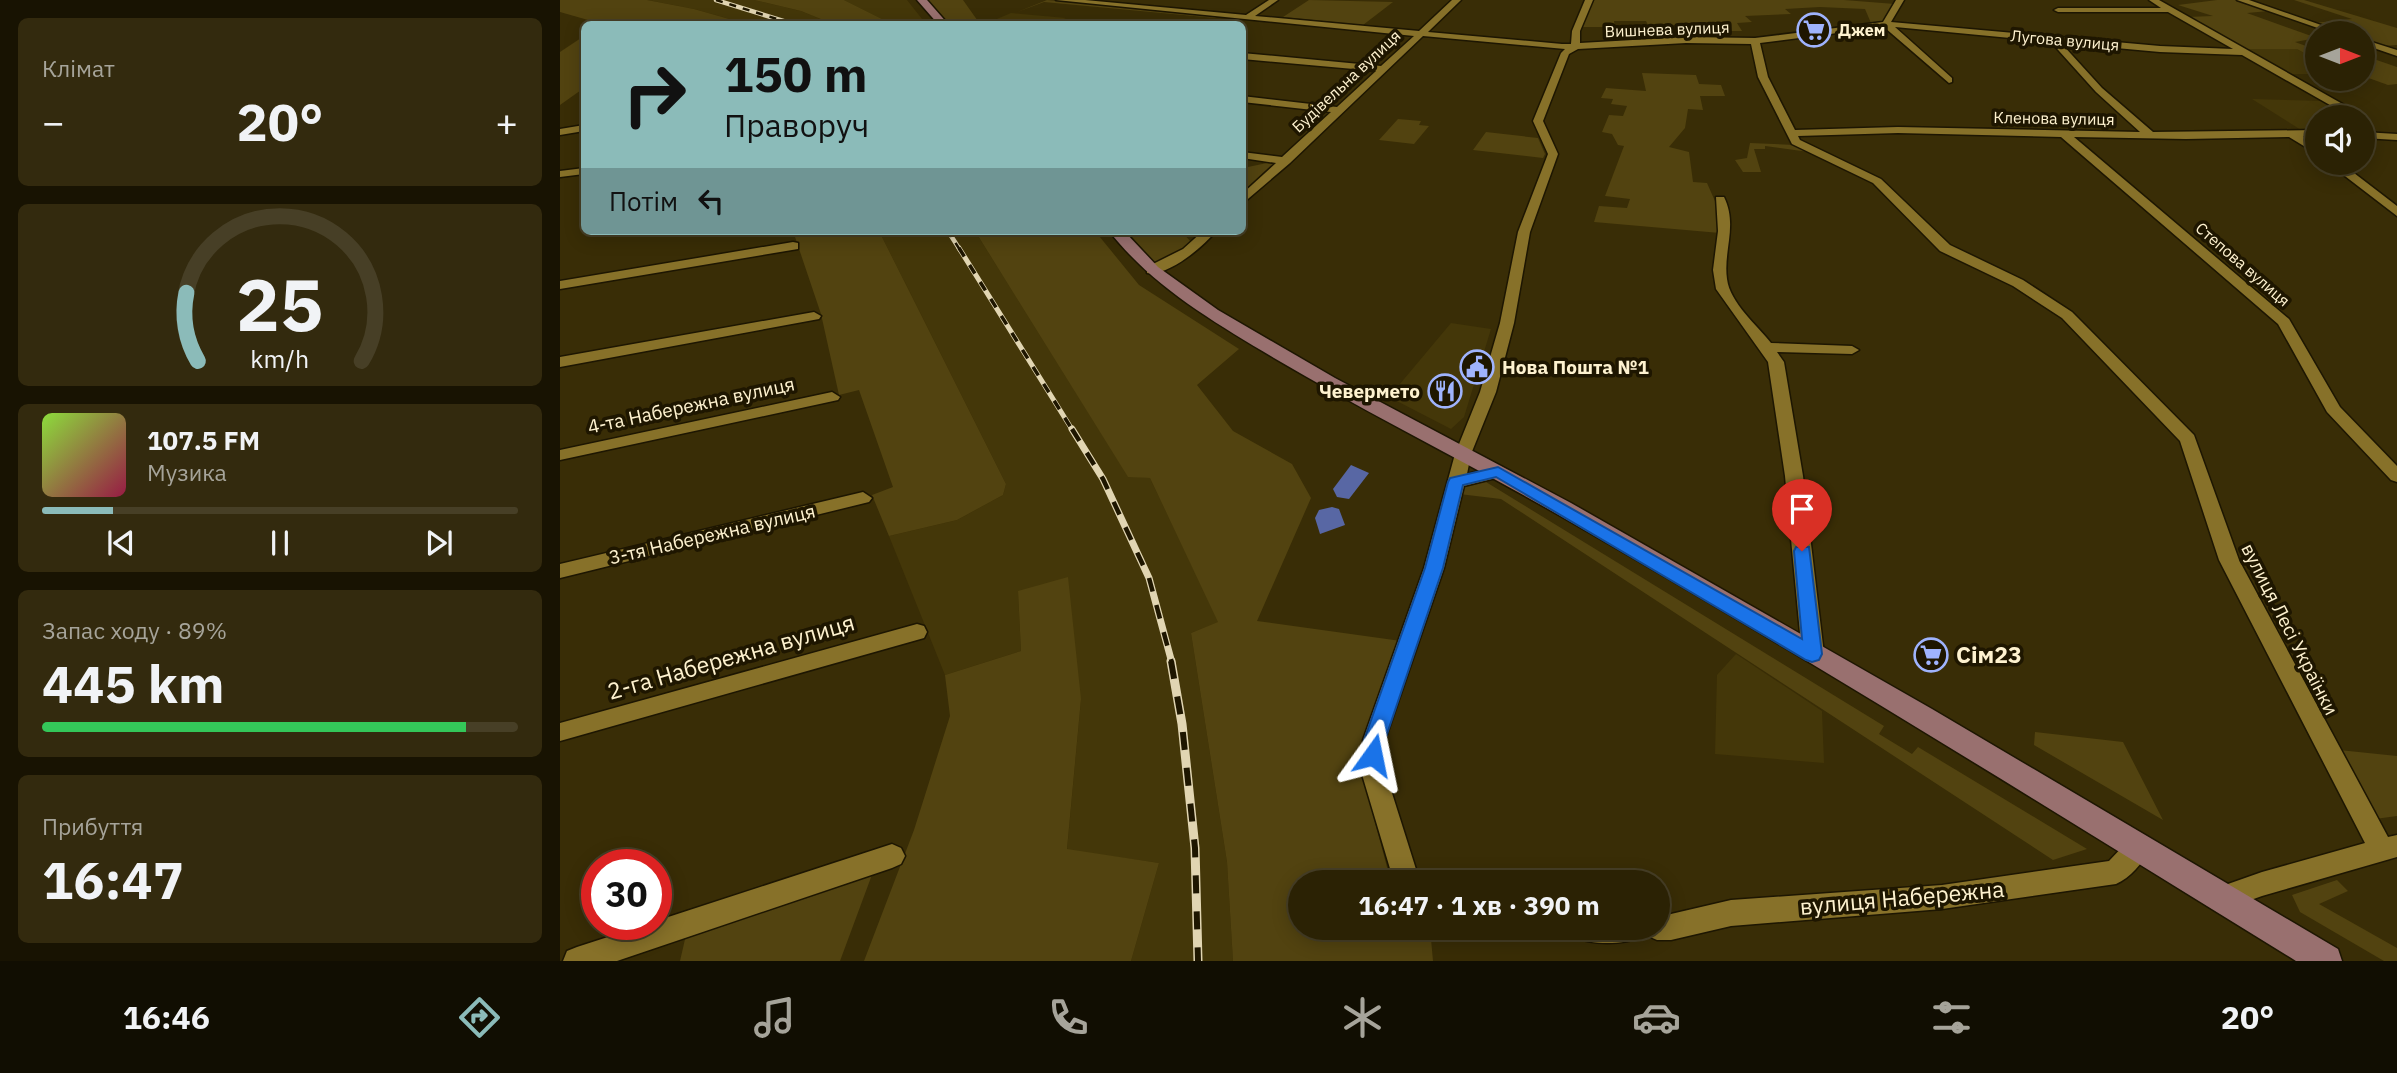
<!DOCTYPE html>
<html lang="uk">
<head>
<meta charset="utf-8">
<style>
	body { margin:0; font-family:"IBM Plex Sans",sans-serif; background:#332a0e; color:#f1f3f6; height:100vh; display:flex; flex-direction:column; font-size:26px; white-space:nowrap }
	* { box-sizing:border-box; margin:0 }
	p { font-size:23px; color:#a6a49a }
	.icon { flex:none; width:38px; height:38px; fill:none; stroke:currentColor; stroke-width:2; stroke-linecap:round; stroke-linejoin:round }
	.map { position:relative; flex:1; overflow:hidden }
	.sheet { display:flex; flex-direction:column; gap:18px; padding:18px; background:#181302; width:560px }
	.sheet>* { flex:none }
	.guide { position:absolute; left:21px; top:21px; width:665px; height:214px; border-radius:10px; box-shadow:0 4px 18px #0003,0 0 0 2px #473f26; background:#8bbbb9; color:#111; overflow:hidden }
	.needle { width:46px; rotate:90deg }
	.fabs { position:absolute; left:1745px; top:21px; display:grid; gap:14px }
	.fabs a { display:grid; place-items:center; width:70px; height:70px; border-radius:50%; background:#2b2204; box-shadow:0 4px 18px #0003,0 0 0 2px #473f26; font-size:35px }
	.speed { position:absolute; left:21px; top:849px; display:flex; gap:14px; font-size:35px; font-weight:700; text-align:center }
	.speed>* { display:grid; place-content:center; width:91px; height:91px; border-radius:50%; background:#2b2204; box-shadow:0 4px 18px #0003,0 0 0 2px #473f26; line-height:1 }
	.speed .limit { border:10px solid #d22; background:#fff; color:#111 }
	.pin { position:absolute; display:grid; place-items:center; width:60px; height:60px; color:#fff; margin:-72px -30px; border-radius:50% 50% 50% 0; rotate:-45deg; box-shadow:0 0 7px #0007 }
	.pin .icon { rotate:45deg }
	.me { position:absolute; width:77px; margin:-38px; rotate:12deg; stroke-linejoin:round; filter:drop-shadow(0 0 5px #0008) }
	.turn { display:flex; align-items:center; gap:24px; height:147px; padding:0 28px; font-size:32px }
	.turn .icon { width:91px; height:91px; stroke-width:2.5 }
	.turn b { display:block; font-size:49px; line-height:60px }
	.then { display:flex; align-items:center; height:66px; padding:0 28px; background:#0003; gap:14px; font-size:26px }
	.big { font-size:52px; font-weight:700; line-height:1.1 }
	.sheet .tile { flex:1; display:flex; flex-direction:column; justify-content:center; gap:10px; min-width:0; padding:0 24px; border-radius:10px; background:#332a0e }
	.sheet .dial { align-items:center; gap:0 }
	.dial svg { height:182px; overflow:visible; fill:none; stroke:#473f26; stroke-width:7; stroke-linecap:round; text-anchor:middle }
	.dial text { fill:#f1f3f6; stroke:none }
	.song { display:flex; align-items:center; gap:21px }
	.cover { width:84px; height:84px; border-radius:10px; background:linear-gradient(135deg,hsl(90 70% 55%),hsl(340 70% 35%)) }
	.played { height:7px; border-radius:4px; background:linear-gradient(90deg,#8bbbb9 15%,#473f26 15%) }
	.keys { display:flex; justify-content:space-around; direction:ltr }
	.heat { display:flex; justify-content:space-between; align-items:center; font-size:38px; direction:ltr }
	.charge { height:10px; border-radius:5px; background:linear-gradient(90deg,#34c759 89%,#473f26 0) }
	.trip { position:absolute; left:728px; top:870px; width:382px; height:70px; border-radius:35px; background:#2b2204; box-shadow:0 4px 18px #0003,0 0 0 2px #473f26; font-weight:700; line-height:70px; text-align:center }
	.dock { display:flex; height:112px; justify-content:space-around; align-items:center; background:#110e02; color:#a6a49a }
	.dock .icon { width:49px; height:49px }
	.dock .on { color:#8bbbb9 }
	.dock b { font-size:32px; color:#f1f3f6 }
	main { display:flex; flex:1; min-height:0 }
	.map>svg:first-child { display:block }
	.built { fill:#443709 }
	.green { fill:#524310 }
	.water { fill:#5867a4 }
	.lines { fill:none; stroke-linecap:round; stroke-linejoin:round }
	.minor-casing { stroke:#1d1602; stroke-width:3 }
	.major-casing { stroke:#1d1602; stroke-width:3 }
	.minor { fill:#877129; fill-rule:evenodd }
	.major { fill:#99706f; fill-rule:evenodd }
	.rail-far3-casing { stroke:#e1d5b2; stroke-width:4.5 }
	.rail-far2-casing { stroke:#e1d5b2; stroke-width:5 }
	.rail-far1-casing { stroke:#e1d5b2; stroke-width:7 }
	.rail-casing { stroke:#e1d5b2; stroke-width:9 }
	.rail-far3 { stroke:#1e1600; stroke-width:2.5; stroke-dasharray:7; stroke-linecap:butt }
	.rail-far2 { stroke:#1e1600; stroke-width:3.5; stroke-dasharray:10; stroke-linecap:butt }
	.rail-far1 { stroke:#1e1600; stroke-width:4.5; stroke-dasharray:14; stroke-linecap:butt }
	.rail { stroke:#1e1600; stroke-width:6; stroke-dasharray:18; stroke-linecap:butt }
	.route { fill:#1a73e8; stroke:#114b97; stroke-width:2 }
	.labels { text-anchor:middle; stroke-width:7; stroke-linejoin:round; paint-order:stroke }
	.far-street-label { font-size:16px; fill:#fef2cf; stroke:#1e1600 }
	.far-poi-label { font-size:16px; font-weight:bold; fill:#fef2cf; stroke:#1e1600; text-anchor:start }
	.poi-label { font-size:19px; font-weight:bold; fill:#fef2cf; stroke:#1e1600; text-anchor:start }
	.street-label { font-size:19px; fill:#fef2cf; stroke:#1e1600 }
	.near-poi-label { font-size:23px; font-weight:bold; fill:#fef2cf; stroke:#1e1600; text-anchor:start }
	.near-street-label { font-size:23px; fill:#fef2cf; stroke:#1e1600 }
</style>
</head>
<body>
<main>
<section class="sheet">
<div class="tile"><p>Клімат</p>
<div class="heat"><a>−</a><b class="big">20°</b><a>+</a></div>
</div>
<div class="tile dial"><svg viewBox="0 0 100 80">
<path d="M14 69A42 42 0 1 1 86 69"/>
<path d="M14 69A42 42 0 0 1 9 39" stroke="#8bbbb9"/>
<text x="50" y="56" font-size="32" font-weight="700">25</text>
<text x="50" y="72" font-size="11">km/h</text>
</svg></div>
<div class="tile">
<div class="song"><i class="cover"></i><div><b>107.5 FM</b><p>Музика</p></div></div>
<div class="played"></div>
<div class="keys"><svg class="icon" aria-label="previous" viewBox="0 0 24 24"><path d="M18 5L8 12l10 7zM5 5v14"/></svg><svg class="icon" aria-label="pause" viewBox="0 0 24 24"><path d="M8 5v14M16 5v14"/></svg><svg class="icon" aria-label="next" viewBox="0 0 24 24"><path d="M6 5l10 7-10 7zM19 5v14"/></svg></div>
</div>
<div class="tile"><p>Запас ходу · 89%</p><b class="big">445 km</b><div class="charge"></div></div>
<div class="tile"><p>Прибуття</p><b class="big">16:47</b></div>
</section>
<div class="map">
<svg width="1837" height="961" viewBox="0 0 1837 961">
	<rect width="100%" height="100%" fill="#392d06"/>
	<path class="built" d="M87,0H194L241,11L273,24H187L134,9Z
		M284,0H347L366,24H332Z
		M451,13L506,18L493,24H425Z
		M1683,49H1737L1757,60V74H1727Z
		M1692,99L1763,101L1790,117H1757V130H1741Z
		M319,231H415L568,476L590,478L659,622L631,633L667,862L673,961H571L599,863L507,850L521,699L458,591L461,651L385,675L329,536L397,520L443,495L446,484Z
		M891,323L931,329L904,417L891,429L829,397Z
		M1176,654L1262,711L1264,763L1155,754L1157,675Z"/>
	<path class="green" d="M0,0H87L134,9L187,24H42L0,12Z
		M194,0H284L332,24H273L241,11Z
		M367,0H403L420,24H390Z
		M487,0L659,16L655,18L484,2L455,13Z
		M749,0L833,2L803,25L723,17Z
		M1033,0H1284L1335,4L1323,21L1311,23L1305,9L1260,7L1225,9L1231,14L1185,16L1192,22L1177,23L1182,31H1144L1140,25H1088L1086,21H1054L1055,27H1021Z
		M1657,0H1677L1709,11L1687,13L1757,38L1735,42L1757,50V60L1737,49H1683L1627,17L1653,16L1618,5Z
		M1734,0H1744L1837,28V45L1822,46L1803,39L1802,33H1784L1754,23L1792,19Z
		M24,36V88L0,105V52Z
		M1802,55L1837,67V84L1828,85L1803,76Z
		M1082,73L1136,75L1139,84L1161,85L1165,96H1140L1143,110L1128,109L1125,128L1109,147L1129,152L1133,182L1147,183L1162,217L1160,233L1034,222L1039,206L1067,208L1070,199L1045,196L1064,146L1058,145L1052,134L1042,132L1049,115L1063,116L1067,106L1051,104L1053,99L1041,98L1046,88L1086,91Z
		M838,119L861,121L859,125L869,126L854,144L819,140Z
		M926,132L978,138L985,154L983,158L913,150Z
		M1190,143L1235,145L1249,152L1205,146V149H1194L1201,172H1183L1175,160L1187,158Z
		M707,163L718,164L683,196V168Z
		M233,231H319L446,484L443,495L397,520L329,536L312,495L333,487L299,390L279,395L261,314Z
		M415,231H535L579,285L679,349L637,385L673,431L732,464L751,498L697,621L841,641L801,770L831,882H740V928H870L873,961H673L667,862L631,633L658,622L590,478L568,477Z
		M567,231H621L632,243L596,265Z
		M926,482L1324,726L1319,734L1352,754L1358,747L1527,849L1493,860L941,499L899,494L908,484Z
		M508,577L521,699L507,849L599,863L571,961H304L354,830L390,716L385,675L461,651L458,591Z
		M1475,732L1563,742L1603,820L1474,745Z
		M1779,750L1837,756V816L1815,819Z
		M313,872L280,961H120L126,935Z
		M1777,880L1788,891L1759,904L1837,948V961H1824L1740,912L1732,895Z"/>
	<path class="water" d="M791,465L809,473L789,499L777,497L773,489Z
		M772,507L779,509L785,525L760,534L755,518L759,510Z"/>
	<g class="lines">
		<defs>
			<path id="minor" d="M496,0H525L686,15L709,0H718L695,16L859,31L892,0H901L868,32L1002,44H1011L1012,31L1025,0H1033L1020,31V43L1126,37L1195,38L1323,22L1336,0H1344L1331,22L1600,46L1673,49L1608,12H1498L1494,10L1498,8H1601L1589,0H1599L1802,115L1803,117L1802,118L1791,117L1682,55L1600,52L1501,43L1542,88L1593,132L1757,130V136H1743L1757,146V154L1729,137L1626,139L1514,137L1729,319L1780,407L1837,466V482L1831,480L1767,412L1718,324L1501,137L1338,133L1238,136L1240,140L1321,179L1390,245L1463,280L1512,312L1634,435L1679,560L1828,837L1837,835V857L1702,896L1660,911L1651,908L1647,899L1651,890L1702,872L1805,843L1659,560L1620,441L1502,318L1453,286L1380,251L1313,183L1232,144L1198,77L1191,44L1126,43L1018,49L1009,54L983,121L998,154L970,232L954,323L936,392L911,454L907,474L938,466L947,472L944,476L904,486L884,568L825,740V771L860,882H834L801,771L803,740L864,568L895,454L920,392L940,323L958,232L988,154L973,121L1001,53L1005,49L863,36L730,163L682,204V194L716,163L682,158V152L722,157L771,112L682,102V96L777,107L816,71L682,59V53L821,66L854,36ZM1324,27L1389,83L1392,82V78L1335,27L1491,42L1536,92L1580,132L1338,127L1235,130L1208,77L1200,43Z
				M1677,0H1689L1784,33H1772Z
				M1802,39L1837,50V56L1802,44Z
				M24,125V131L0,135V129Z
				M1803,132L1837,134V140L1803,138Z
				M1768,163H1781L1837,206V216Z
				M24,168V174L0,177V171Z
				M1156,197H1164C1178,225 1163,251 1167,279C1170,303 1197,325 1211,343L1292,346L1299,350L1292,354L1217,352L1224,362L1243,476L1264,654L1260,660L1253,662L1246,660L1242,654L1225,476L1208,362L1156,289L1153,270L1158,231Z
				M643,231H656C643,247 609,276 587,273V267L623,249Z
				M233,242L238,243V249L0,289V281Z
				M254,312L261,316L259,319L0,367V357Z
				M272,392L280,397L278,400L0,460V450Z
				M303,492L312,498L309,502L0,578V564Z
				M357,624L364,626L367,632L364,638L0,741V723Z
				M1577,838L1586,841L1589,849C1583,863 1570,878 1556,884L1382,909L1171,926L1111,940H1097L1088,936L1085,931L1082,937C1064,945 1031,945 1013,937L1009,928H1097V914H1111L1171,900L1382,885L1549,861L1568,841Z
				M332,844L341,848L345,856L341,864L332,868L57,961H3L7,951L17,947L88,924H96V921Z"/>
			<path id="major" d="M357,0H367L388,24H378Z
				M549,231H564L598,267L658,310L775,378L1011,503L1372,709L1778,949L1782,961H1736C1491,810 1247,657 997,514C904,461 807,413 714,358C654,322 593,287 549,231Z"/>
		</defs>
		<use href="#minor" class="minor-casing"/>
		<use href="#major" class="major-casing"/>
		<use href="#minor" class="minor"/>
		<use href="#major" class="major"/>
		<defs>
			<path id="rail-far3" d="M156,0L233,24
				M388,231L400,250"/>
			<path id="rail-far2" d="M399,248L513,431"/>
			<path id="rail-far1" d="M512,429L543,479L589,578L612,663"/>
			<path id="rail" d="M611,661L622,724L635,848L638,961"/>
		</defs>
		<use href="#rail-far3" class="rail-far3-casing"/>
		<use href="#rail-far2" class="rail-far2-casing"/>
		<use href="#rail-far1" class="rail-far1-casing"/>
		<use href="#rail" class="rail-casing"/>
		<use href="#rail-far3" class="rail-far3"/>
		<use href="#rail-far2" class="rail-far2"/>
		<use href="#rail-far1" class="rail-far1"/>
		<use href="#rail" class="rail"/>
	</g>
	<path class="route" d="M938,467L1242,639L1234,551L1236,547H1249L1262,654L1259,660L1252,662L1246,660L936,477L903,485L883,568L825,740L821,762L813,764L806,762L803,755L804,740L865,568L888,482L890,478Z"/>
	<defs>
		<symbol id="supermarket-ring" viewBox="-11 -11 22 22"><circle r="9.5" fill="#1e1600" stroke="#9fb3fd" stroke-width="1.5"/><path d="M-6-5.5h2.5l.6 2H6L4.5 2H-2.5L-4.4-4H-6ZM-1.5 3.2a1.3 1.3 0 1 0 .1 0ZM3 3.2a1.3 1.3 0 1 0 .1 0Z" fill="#9fb3fd"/></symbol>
		<symbol id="civic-ring" viewBox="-11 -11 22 22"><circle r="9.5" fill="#1e1600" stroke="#9fb3fd" stroke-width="1.5"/><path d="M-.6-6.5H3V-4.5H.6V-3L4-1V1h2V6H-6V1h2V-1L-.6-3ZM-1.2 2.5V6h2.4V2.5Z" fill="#9fb3fd"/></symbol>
		<symbol id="restaurant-ring" viewBox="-11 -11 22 22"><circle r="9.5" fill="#1e1600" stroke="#9fb3fd" stroke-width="1.5"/><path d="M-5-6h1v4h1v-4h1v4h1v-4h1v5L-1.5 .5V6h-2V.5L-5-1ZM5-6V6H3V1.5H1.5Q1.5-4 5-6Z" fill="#9fb3fd"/></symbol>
	</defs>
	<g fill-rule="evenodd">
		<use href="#supermarket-ring" x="1235" y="11" width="38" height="38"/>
		<use href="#civic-ring" x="898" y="348" width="38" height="38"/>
		<use href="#restaurant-ring" x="866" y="372" width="38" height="38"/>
		<use href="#supermarket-ring" x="1352" y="636" width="38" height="38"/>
	</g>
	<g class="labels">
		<g class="far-street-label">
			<text transform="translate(1107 29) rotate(-2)" y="6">Вишнева вулиця</text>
			<text transform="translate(1505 40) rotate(5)" y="6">Лугова вулиця</text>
			<text transform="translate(786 81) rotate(-43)" y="6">Будівельна вулиця</text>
			<text transform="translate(1494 118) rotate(1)" y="6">Кленова вулиця</text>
			<text transform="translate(1683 264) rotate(41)" y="6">Степова вулиця</text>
		</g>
		<g class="far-poi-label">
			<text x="1278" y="36">Джем</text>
		</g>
		<g class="poi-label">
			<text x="942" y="374">Нова Пошта №1</text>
			<text x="860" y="398" text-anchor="end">Чевермето</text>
		</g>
		<g class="street-label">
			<text transform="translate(131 405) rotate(-12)" y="7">4-та Набережна вулиця</text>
			<text transform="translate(152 534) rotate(-13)" y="7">3-тя Набережна вулиця</text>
			<text transform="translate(1730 629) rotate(63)" y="7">вулиця Лесі Українки</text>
		</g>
		<g class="near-poi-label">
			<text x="1396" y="663">Сім23</text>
		</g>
		<g class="near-street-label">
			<text transform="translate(171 657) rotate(-16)" y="8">2-га Набережна вулиця</text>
			<text transform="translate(1342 898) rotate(-5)" y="8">вулиця Набережна</text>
		</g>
	</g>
</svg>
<div class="fabs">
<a><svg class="needle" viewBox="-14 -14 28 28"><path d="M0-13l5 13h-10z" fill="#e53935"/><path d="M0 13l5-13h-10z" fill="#a6a49a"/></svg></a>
<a><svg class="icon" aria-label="sound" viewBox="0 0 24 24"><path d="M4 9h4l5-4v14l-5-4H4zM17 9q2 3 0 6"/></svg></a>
</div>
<div class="speed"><div class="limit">30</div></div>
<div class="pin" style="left:1242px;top:551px;background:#d93025"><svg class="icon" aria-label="arrive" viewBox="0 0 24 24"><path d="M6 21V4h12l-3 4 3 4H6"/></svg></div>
<svg class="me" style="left:813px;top:755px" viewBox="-20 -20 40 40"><path d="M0-17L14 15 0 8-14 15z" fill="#1a73e8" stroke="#fff" stroke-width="4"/></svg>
<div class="trip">16:47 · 1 хв · 390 m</div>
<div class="guide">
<div class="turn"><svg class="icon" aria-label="right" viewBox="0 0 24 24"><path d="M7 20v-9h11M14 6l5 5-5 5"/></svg><div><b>150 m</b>Праворуч</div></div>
<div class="then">Потім<svg class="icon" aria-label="left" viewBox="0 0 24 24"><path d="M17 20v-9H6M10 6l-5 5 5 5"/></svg></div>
</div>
</div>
</main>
<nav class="dock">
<b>16:46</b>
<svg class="icon on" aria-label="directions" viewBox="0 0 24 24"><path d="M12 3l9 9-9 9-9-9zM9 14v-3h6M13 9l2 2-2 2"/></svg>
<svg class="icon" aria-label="music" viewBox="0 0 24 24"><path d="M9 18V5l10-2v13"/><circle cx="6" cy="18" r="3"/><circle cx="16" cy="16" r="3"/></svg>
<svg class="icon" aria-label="phone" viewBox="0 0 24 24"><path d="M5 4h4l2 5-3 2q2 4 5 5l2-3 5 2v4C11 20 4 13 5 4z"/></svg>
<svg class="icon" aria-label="climate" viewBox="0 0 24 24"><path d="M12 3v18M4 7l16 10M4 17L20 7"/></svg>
<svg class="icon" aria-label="car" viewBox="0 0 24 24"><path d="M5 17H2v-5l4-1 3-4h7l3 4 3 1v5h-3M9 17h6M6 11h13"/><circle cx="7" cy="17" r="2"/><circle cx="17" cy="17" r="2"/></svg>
<svg class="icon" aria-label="filters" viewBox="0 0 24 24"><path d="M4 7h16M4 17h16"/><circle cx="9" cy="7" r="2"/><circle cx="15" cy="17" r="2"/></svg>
<b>20°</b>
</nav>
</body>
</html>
